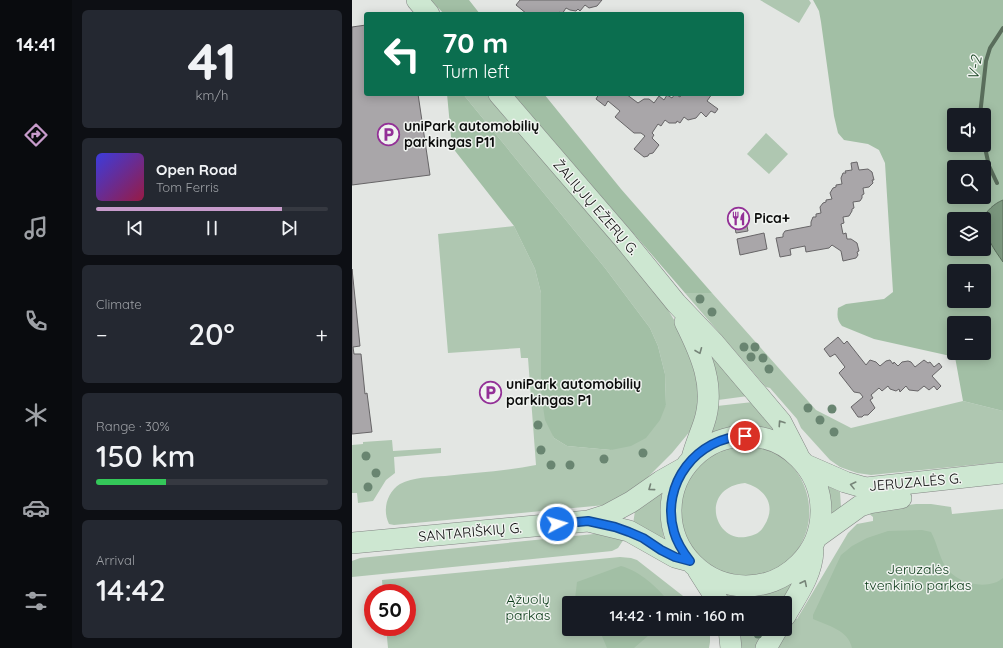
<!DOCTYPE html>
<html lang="en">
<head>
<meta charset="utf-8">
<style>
	body { margin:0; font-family:Quicksand,sans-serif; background:#242831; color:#f1f3f6; height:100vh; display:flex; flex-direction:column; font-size:15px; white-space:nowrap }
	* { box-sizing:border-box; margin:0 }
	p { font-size:13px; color:#9ea1a6 }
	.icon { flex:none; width:22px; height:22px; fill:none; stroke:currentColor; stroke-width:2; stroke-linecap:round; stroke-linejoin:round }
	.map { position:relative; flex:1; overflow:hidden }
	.panel { display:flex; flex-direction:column; gap:10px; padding:10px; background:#0d0f14; width:280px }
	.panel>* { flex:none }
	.hud { position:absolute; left:12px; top:12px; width:380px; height:84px; border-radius:4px; box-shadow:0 2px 10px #0003; background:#0b6e4f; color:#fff; overflow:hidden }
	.buttons { position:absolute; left:595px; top:108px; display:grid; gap:8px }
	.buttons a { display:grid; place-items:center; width:44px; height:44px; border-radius:4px; background:#171b24; box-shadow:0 2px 10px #0003; font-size:20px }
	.speed { position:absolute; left:12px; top:584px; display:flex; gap:8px; font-size:20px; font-weight:700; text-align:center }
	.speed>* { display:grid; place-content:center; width:52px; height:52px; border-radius:50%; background:#171b24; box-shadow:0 2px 10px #0003; line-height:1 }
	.speed .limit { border:6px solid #d22; background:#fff; color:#111 }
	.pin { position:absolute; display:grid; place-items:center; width:34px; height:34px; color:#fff; margin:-17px; border:2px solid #fff; border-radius:50%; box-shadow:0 1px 4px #0007 }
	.me { position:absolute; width:44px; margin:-22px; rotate:85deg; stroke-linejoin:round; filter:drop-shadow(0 0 3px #0008) }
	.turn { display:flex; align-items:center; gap:14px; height:84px; padding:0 12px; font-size:18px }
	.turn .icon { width:52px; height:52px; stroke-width:2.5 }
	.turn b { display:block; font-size:28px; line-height:34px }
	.big { font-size:30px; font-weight:600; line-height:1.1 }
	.panel .card { flex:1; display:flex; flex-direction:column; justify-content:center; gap:6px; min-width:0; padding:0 14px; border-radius:6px; background:#242831 }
	.panel .dial { align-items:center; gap:0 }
	.dial b { font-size:52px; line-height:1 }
	.song { display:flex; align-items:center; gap:12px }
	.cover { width:48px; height:48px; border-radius:6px; background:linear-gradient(135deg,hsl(240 70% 55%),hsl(340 70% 35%)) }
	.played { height:4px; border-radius:2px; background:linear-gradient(90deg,#c79bcb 80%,#363941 80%) }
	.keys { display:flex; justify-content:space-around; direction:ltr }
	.heat { display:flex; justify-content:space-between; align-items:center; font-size:22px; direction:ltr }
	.charge { height:6px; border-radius:3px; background:linear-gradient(90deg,#34c759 30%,#363941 0) }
	.trip { position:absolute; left:210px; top:596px; width:230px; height:40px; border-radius:4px; background:#171b24; box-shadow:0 2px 10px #0003; font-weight:600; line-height:40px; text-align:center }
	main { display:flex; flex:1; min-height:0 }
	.tab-bar { display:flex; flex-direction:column; width:72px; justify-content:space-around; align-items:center; background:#090b0e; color:#9ea1a6 }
	.tab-bar .icon { width:28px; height:28px }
	.tab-bar .on { color:#c79bcb }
	.tab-bar b { font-size:18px; color:#f1f3f6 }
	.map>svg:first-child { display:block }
	.green { fill:#afc7b1; fill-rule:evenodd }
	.forest { fill:#a2bfa5; fill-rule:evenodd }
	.water { fill:#7a967d; stroke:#596d5b }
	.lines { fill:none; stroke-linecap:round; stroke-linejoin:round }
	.stream { stroke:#596d5b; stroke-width:4 }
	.building { fill:#a9a6a9; stroke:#676567 }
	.secondary-casing { stroke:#838684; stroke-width:22 }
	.secondary { stroke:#cde7d1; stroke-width:21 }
	.tree { fill:#698571 }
	.oneway { stroke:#768478 }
	.route-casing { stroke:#114b97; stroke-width:10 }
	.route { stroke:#1a73e8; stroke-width:7 }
	.labels { text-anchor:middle; stroke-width:3; stroke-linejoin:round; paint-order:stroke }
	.poi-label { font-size:14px; font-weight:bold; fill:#0b0c0b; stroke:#f0f3f0; text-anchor:start }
	.street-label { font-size:14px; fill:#0b0c0b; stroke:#f0f3f0 }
	.park-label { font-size:14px; fill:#063613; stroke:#f0f3f0 }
	.water-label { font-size:15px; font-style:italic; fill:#15421f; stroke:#f0f3f0 }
</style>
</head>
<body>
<main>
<nav class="tab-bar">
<b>14:41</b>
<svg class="icon on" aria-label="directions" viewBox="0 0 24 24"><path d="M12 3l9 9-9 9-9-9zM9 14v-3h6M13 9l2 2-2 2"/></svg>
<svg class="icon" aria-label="music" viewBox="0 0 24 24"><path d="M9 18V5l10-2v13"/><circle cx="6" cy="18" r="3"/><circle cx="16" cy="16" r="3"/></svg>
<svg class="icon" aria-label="phone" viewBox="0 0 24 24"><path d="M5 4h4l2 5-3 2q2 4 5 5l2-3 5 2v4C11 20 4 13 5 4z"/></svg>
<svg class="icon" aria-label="climate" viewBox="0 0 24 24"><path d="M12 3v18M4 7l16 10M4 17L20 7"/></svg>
<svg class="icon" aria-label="car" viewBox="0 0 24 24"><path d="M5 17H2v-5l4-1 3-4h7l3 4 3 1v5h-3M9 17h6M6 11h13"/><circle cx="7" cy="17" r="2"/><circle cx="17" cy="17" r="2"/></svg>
<svg class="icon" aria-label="filters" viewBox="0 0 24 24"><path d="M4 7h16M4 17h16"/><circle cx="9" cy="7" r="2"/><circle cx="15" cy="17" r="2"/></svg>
</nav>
<section class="panel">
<div class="card dial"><b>41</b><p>km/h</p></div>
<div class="card">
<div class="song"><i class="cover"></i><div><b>Open Road</b><p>Tom Ferris</p></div></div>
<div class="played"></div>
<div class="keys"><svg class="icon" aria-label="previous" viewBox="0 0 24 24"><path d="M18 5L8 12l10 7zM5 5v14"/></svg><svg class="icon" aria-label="pause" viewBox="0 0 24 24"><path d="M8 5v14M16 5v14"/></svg><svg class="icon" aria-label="next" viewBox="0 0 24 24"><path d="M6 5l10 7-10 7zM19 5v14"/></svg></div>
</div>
<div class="card"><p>Climate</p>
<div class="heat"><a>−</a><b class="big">20°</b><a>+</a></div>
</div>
<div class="card"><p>Range · 30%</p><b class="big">150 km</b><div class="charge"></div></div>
<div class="card"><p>Arrival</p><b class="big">14:42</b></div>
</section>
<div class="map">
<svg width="651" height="648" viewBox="0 0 651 648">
	<rect width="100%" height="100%" fill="#e3e6e3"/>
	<path class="green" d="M408,0H457L459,3L447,23Z
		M111,94H138L302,287L327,328L340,354L348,386L344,416L339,430L320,453L282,491L253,505L42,525L37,524C30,510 35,492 48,484C61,477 79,477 93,476C123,473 155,471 184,465L176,358H169L168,348L96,353L86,234L162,226L183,269L189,293V393L202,438L215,446L259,450L314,405L313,374L306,346L298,328L253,268Z
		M414,133L436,154L417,174L395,154Z
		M333,293H360L464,410L499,428L611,401L651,411V462L519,475L505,473L488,467L478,460L449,428L445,419L418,388L414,387Z
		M359,354L396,396L366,400Z
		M401,402L426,434C403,426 380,425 358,435L365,406Z
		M40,440L41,451L89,448V453L42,457L43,473L34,480L21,501L6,503L5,493H0V445L11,444V442Z
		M387,445C399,445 411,446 422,452C457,471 468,516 446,549C435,564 418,576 398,577C313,583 297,459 387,445ZM393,483C414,489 425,506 412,526C409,532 403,535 398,536C363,547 345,488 393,483Z
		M472,484L488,492L489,507L475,522L476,503L472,485Z
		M310,493C307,510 309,526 313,543L281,524L283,511Z
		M564,504H579L599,507L600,514L651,509V648H424L440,617L445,619L496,533L505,524L521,521V517L515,512L523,509Z
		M252,533L272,539L266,548L260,551L0,577V561L8,558Z
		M268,557L279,558L285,560L340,603H217V629H358V642L357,648H36L34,627H55V593H31L30,580Z
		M447,575L432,602L428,601L420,603H376L372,593C399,597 425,592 447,575Z
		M386,629H416L405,648H388Z"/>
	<path class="forest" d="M79,0H117L128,14H92Z
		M461,0H651V200C641,204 635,211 630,219H602V249H632V227L637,241L651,262V411L611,401L603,357L522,339L490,326C485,320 485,316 486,308L494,304L532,299L541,292L533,163L527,150L516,144L492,140L486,133L482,116L469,22L467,11ZM602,115H632V145H602ZM602,167H632V197H602ZM602,271H632V301H602ZM602,323H632V353H602Z
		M95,94H111L253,268L298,328L306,346L313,374L314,405L308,420L294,438L279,446L259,450L215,446L202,438L193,420L189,393V293L183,269L162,226L100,147Z
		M161,94H192L269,189L360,293H333Z
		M570,530L579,532C585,543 587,556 593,566C604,584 636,591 651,578V648H500C496,630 477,626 461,619V615L489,555L500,546L515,538L536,531Z
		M269,566C288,571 306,588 318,603H224L223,599L225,582Z
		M247,629H304L282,648H255Z"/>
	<path class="water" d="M651,200V262C642,249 632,236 632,219H630C635,211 641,204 651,200Z"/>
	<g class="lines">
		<path class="stream" d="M628,115L634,61L638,48L651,28
			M632,143L637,166L645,183"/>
	</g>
	<path class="building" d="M168,0H250L245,6L237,8L233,5L228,11L226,9L224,11L218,10L214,8L210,14L207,12L206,14H175L164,5Z
		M14,25V94H66L78,175L0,185V27Z
		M247,94H274L286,103L292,99H297L302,103L307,96L312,100L315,95L320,98L323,94L328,97L330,94H335L337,96L338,94H360L355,101L366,109L363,113L359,111L354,117L349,112L344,118L336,120L332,117L328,123L325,121L324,123H317L313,120L309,126L306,124L300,133L302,135L300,138L307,145L301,153L297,154L296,156L292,157L282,149L293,136L289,133H282L263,117L268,111L256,101L253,106L244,99Z
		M505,162L507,170L516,169L520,172L522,180H520L521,183L517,187L511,188L512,194L510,195V198L508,201L501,202L502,208L500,209V211L497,216L491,217L492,223L489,224L491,234L494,233L495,239H499L505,243L507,251L505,252L506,255L504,258L491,261L489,251L480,245L477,248L454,252L453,246L438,249L439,255L428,257L424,238L431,237V234L433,231L459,226V222L461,217H464V214L469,213L468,207L471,203L474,202V200L480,199L478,193L481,188L484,187V185L490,184L489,178L491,173H494L493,171L500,170L499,163Z
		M392,211L396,231L384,233L380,213Z
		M412,233L415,249L388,255L385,239Z
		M0,269L8,346L1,347L2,354H9L13,394L15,393L20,432L0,434Z
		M486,337L492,344L495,341L514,365L518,360L524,362L528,366L534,361L538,360L541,364L542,362L546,366L550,362L556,361L559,362L563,367L572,360L576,363L578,362L582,367L587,363L590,367L580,376L589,386L585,390L582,386L577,390L572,386L566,391L557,390L554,386L548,392L547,389L544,391L538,389L536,386L530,391L527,388L519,395L521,398L518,400L523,408L516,415H512L510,417H506L499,407L511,397L508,393L502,392L487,373L493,367L483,354L478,357L472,349Z"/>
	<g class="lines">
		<defs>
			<path id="secondary" d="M65,0L77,14
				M147,94L272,239L324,303L362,343L429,422L446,455
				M333,322C349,354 364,387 352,423C348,435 343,446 340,458
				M319 511a75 75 0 1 1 150 0a75 75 0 1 1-150 0Z
				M454,465L493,482L514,488L651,473
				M236,521L277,531L323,557L338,561
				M465,537L508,506L517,503L549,498
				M0,543L236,521L255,515L279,502L309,481L332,468
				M346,570L367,603
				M433,616C445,595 460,575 461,551
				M377,629L379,648
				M414,648L425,629"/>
		</defs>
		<use href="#secondary" class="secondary-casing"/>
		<use href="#secondary" class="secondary"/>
	</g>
	<g class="tree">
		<circle cx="348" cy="299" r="4.5"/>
		<circle cx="360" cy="312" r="4.5"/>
		<circle cx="392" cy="347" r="4.5"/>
		<circle cx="403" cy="347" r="4.5"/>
		<circle cx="399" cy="357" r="4.5"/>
		<circle cx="411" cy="358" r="4.5"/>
		<circle cx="417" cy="369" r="4.5"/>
		<circle cx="456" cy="408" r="4.5"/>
		<circle cx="480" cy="409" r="4.5"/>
		<circle cx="468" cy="420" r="4.5"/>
		<circle cx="186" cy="425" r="4.5"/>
		<circle cx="482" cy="432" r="4.5"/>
		<circle cx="189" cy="450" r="4.5"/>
		<circle cx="291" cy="453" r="4.5"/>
		<circle cx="14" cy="456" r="4.5"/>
		<circle cx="252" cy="459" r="4.5"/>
		<circle cx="199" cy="465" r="4.5"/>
		<circle cx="218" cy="465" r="4.5"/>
		<circle cx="24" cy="473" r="4.5"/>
		<circle cx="16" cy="487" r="4.5"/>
		<circle cx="406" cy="634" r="4.5"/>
	</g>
	<defs><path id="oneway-chevron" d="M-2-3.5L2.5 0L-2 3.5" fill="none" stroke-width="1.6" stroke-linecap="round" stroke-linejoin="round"/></defs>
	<g class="oneway">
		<use href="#oneway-chevron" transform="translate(347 351) rotate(68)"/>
		<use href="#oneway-chevron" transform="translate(429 423) rotate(-124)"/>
		<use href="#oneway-chevron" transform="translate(501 485) rotate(-166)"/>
		<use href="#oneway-chevron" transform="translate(299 488) rotate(144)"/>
		<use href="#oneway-chevron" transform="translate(452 583) rotate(-64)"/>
	</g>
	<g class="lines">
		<defs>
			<path id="route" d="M205,524L236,521L263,527L277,532L291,538L309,550L323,557L338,561C331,552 325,543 322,532C308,484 345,437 393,436"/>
		</defs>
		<use href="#route" class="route-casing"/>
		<use href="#route" class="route"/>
	</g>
	<defs>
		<symbol id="parking-ring" viewBox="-11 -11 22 22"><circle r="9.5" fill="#f0f3f0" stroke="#933097" stroke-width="1.5"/><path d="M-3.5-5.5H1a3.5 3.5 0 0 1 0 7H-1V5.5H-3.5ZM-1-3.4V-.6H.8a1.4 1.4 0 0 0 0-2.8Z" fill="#933097"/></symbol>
		<symbol id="restaurant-ring" viewBox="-11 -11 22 22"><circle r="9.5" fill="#f0f3f0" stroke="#933097" stroke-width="1.5"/><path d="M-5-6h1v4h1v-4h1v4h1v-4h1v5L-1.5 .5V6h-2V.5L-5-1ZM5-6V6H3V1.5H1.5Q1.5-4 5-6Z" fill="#933097"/></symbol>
	</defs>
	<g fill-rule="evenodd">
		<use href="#parking-ring" x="24" y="122" width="25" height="25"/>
		<use href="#restaurant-ring" x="374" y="206" width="25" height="25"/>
		<use href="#parking-ring" x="126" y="380" width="25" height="25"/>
	</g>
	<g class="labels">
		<g class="poi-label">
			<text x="52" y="131">uniPark automobilių<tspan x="52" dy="16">parkingas P11</tspan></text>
			<text x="402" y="223">Pica+</text>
			<text x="154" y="389">uniPark automobilių<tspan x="154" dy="16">parkingas P1</tspan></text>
		</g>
		<g class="street-label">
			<text transform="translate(244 207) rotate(49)" y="5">ŽALIŲJŲ EŽERŲ G.</text>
			<text transform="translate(563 482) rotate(-5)" y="5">JERUZALĖS G.</text>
			<text transform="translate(118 532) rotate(-5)" y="5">SANTARIŠKIŲ G.</text>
		</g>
		<g class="park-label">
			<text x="566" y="574">Jeruzalės<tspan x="566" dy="16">tvenkinio parkas</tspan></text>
			<text x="176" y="604">Ąžuolų<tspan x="176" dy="16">parkas</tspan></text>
		</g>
		<g class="water-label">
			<text transform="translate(623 68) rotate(-81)" y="5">V-2</text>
		</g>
	</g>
</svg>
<div class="buttons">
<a><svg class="icon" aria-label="sound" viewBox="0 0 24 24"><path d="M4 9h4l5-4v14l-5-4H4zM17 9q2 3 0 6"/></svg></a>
<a><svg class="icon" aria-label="search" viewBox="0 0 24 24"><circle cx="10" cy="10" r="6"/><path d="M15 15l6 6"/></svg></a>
<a><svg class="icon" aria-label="layers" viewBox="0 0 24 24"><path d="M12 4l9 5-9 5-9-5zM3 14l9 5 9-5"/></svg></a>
<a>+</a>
<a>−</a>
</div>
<div class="speed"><div class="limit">50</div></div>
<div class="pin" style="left:393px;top:436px;background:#d93025"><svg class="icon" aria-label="arrive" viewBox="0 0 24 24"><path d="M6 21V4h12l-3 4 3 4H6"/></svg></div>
<svg class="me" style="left:205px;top:524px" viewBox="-20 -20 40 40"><circle r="17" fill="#1a73e8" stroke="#fff" stroke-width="3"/><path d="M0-11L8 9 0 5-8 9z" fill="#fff"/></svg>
<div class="trip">14:42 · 1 min · 160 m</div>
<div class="hud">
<div class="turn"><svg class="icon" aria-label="left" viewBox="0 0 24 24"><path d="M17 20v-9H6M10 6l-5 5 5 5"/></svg><div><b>70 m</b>Turn left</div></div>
</div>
</div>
</main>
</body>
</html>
